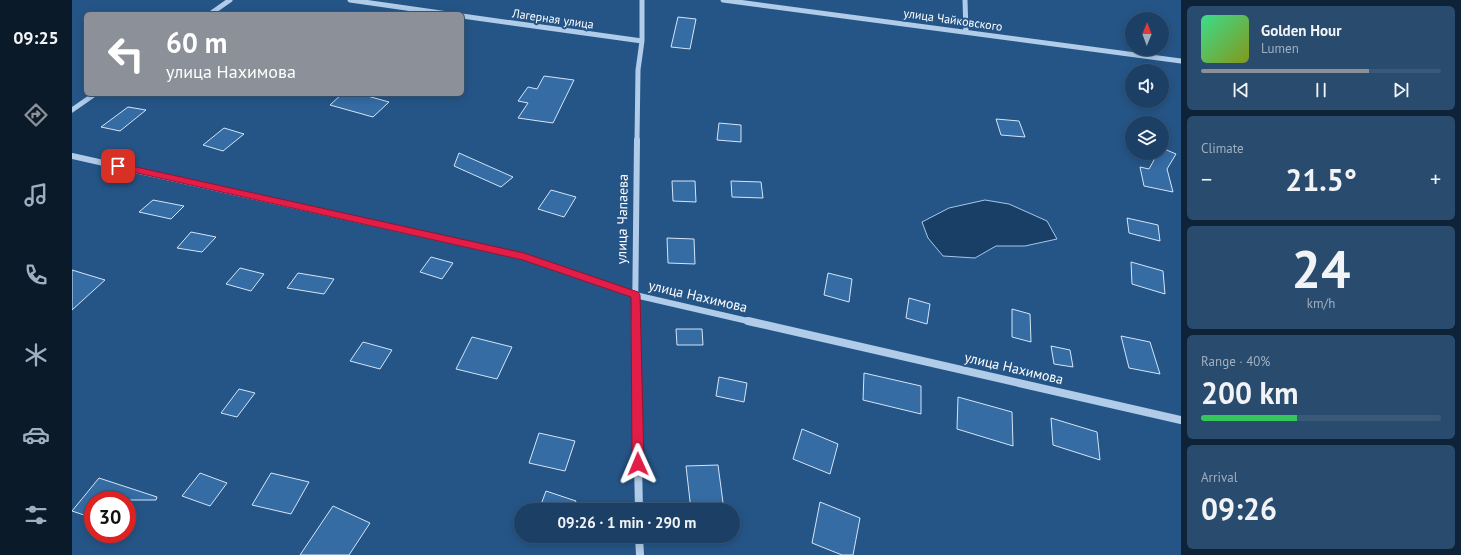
<!DOCTYPE html>
<html lang="en">
<head>
<meta charset="utf-8">
<style>
	body { margin:0; font-family:"PT Sans",sans-serif; background:#294b6e; color:#f1f3f6; height:100vh; display:flex; flex-direction:column; font-size:15px; white-space:nowrap }
	* { box-sizing:border-box; margin:0 }
	p { font-size:13px; color:#a0afbf }
	.icon { flex:none; width:22px; height:22px; fill:none; stroke:currentColor; stroke-width:2; stroke-linecap:round; stroke-linejoin:round }
	.map { position:relative; flex:1; overflow:hidden }
	.side { display:flex; flex-direction:column; gap:6px; padding:6px; background:#0f2338; width:280px }
	.side>* { flex:none }
	.banner { position:absolute; left:12px; top:12px; width:380px; height:84px; border-radius:6px; box-shadow:0 2px 10px #0003,0 0 0 1px #3a5979; background:#8c9099; color:#fff; overflow:hidden }
	.needle { width:26px; rotate:1deg }
	.buttons { position:absolute; left:1053px; top:12px; display:grid; gap:8px }
	.buttons a { display:grid; place-items:center; width:44px; height:44px; border-radius:50%; background:#1c4065; box-shadow:0 2px 10px #0003,0 0 0 1px #3a5979; font-size:20px }
	.speed { position:absolute; left:12px; top:491px; display:flex; gap:8px; font-size:20px; font-weight:700; text-align:center }
	.speed>* { display:grid; place-content:center; width:52px; height:52px; border-radius:50%; background:#1c4065; box-shadow:0 2px 10px #0003,0 0 0 1px #3a5979; line-height:1 }
	.speed .limit { border:6px solid #d22; background:#fff; color:#111 }
	.pin { position:absolute; display:grid; place-items:center; width:34px; height:34px; color:#fff; margin:-17px; border-radius:8px; box-shadow:0 2px 6px #0006 }
	.me { position:absolute; width:44px; margin:-22px; rotate:359deg; stroke-linejoin:round; filter:drop-shadow(0 0 3px #0008) }
	.turn { display:flex; align-items:center; gap:14px; height:84px; padding:0 16px; font-size:18px }
	.turn .icon { width:52px; height:52px; stroke-width:2.5 }
	.turn b { display:block; font-size:28px; line-height:34px }
	.big { font-size:30px; font-weight:700; line-height:1.1 }
	.side .card { flex:1; display:flex; flex-direction:column; justify-content:center; gap:6px; min-width:0; padding:0 14px; border-radius:6px; background:#294b6e }
	.side .dial { align-items:center; gap:0 }
	.dial b { font-size:52px; line-height:1 }
	.song { display:flex; align-items:center; gap:12px }
	.cover { width:48px; height:48px; border-radius:6px; background:linear-gradient(135deg,hsl(150 70% 55%),hsl(70 70% 35%)) }
	.played { height:4px; border-radius:2px; background:linear-gradient(90deg,#8c9099 70%,#3a5979 70%) }
	.keys { display:flex; justify-content:space-around; direction:ltr }
	.heat { display:flex; justify-content:space-between; align-items:center; font-size:22px; direction:ltr }
	.charge { height:6px; border-radius:3px; background:linear-gradient(90deg,#34c759 40%,#3a5979 0) }
	.trip { position:absolute; left:442px; top:503px; width:226px; height:40px; border-radius:20px; background:#1c4065; box-shadow:0 2px 10px #0003,0 0 0 1px #3a5979; font-weight:700; line-height:40px; text-align:center }
	main { display:flex; flex:1; min-height:0 }
	.menu { display:flex; flex-direction:column; width:72px; justify-content:space-around; align-items:center; background:#0b1a28; color:#a0afbf }
	.menu .icon { width:28px; height:28px }
	.menu .selected { color:#8c9099 }
	.menu b { font-size:18px; color:#f1f3f6 }
	.map>svg:first-child { display:block }
	.water { fill:#1a3f67; stroke:#a4c8ea }
	.building { fill:#356ca4; stroke:#d4e5f7 }
	.lines { fill:none; stroke-linecap:round; stroke-linejoin:round }
	.minor-far2 { stroke:#b0cce9; stroke-width:5 }
	.minor-far1 { stroke:#b0cce9; stroke-width:6 }
	.minor { stroke:#b0cce9; stroke-width:8 }
	.route { fill:#e11d48; stroke:#92132f }
	.labels { text-anchor:middle; stroke-width:4; stroke-linejoin:round; paint-order:stroke }
	.far-street-label { font-size:12px; fill:#fff; stroke:#255587 }
	.street-label { font-size:14px; fill:#fff; stroke:#255587 }
</style>
</head>
<body>
<main>
<nav class="menu">
<b>09:25</b>
<svg class="icon selected" aria-label="directions" viewBox="0 0 24 24"><path d="M12 3l9 9-9 9-9-9zM9 14v-3h6M13 9l2 2-2 2"/></svg>
<svg class="icon" aria-label="music" viewBox="0 0 24 24"><path d="M9 18V5l10-2v13"/><circle cx="6" cy="18" r="3"/><circle cx="16" cy="16" r="3"/></svg>
<svg class="icon" aria-label="phone" viewBox="0 0 24 24"><path d="M5 4h4l2 5-3 2q2 4 5 5l2-3 5 2v4C11 20 4 13 5 4z"/></svg>
<svg class="icon" aria-label="climate" viewBox="0 0 24 24"><path d="M12 3v18M4 7l16 10M4 17L20 7"/></svg>
<svg class="icon" aria-label="car" viewBox="0 0 24 24"><path d="M5 17H2v-5l4-1 3-4h7l3 4 3 1v5h-3M9 17h6M6 11h13"/><circle cx="7" cy="17" r="2"/><circle cx="17" cy="17" r="2"/></svg>
<svg class="icon" aria-label="filters" viewBox="0 0 24 24"><path d="M4 7h16M4 17h16"/><circle cx="9" cy="7" r="2"/><circle cx="15" cy="17" r="2"/></svg>
</nav>
<div class="map">
<svg width="1109" height="555" viewBox="0 0 1109 555">
	<rect width="100%" height="100%" fill="#255587"/>
	<path class="water" d="M913,200L937,204L975,221L985,239L953,246H924L903,258L871,256L856,238L850,222L877,208Z"/>
	<path class="building" d="M606,17L624,19L618,49L599,47Z
		M472,76L502,80L481,123L446,118L456,103L446,101L456,87L465,89Z
		M270,94H288L317,102L301,117L258,105Z
		M56,107L74,110L48,131L29,127Z
		M924,119L947,121L953,137L929,135Z
		M647,123L669,125V142L645,140Z
		M152,128L172,134L151,151L131,145Z
		M1090,148L1104,154L1095,169L1101,192L1072,186L1068,167L1077,169L1086,153H1090Z
		M387,153L441,177L429,187L382,166Z
		M600,181H623L624,202L601,201Z
		M659,181L689,182L691,198L660,197Z
		M479,190L504,197L492,217L466,209Z
		M81,200L112,206L99,219L67,212Z
		M1055,218L1086,225L1088,241L1057,233Z
		M119,232L144,237L130,252L105,248Z
		M595,238L622,239L623,264L596,263Z
		M359,257L381,263L370,279L348,272Z
		M1059,262L1091,271L1093,294L1060,284Z
		M168,268L192,274L179,291L154,284Z
		M0,270L33,280L0,310Z
		M226,273L262,279L252,294L215,288Z
		M756,273L780,279L777,302L752,295Z
		M837,298L858,304L855,324L834,318Z
		M940,309L958,314L959,342L940,337Z
		M604,329H630L631,345H605Z
		M1049,336L1078,342L1088,374L1057,368Z
		M400,337L440,347L425,379L384,369Z
		M291,342L320,350L308,369L278,361Z
		M979,346L998,350L1001,367L982,364Z
		M792,373L849,386V414L791,400Z
		M647,377L675,383L672,402L644,396Z
		M167,389L183,393L165,417L149,413Z
		M886,397L940,412L941,446L885,429Z
		M979,418L1025,432L1028,460L981,445Z
		M730,429L766,444L758,474L721,459Z
		M467,433L503,441L493,471L457,463Z
		M646,465L652,510H619L614,466Z
		M128,473L155,483L138,506L110,496Z
		M199,473L237,482L219,514L180,505Z
		M27,478L85,497L84,500H21V518L0,511Z
		M474,491L504,501L500,510H467Z
		M748,502L788,518L781,555H770L740,543Z
		M261,506L298,523L277,555H228Z"/>
	<g class="lines">
		<path class="minor-far2" d="M278,0L376,14
			M651,0L1109,61
			M893,0L894,32
			M138,14L158,0
			M390,16L570,41
			M0,110L23,94
			M565,141L566,70L570,41V0"/>
		<path class="minor-far1" d="M0,156L452,257L563,295L680,322
			M563,322L565,140"/>
		<path class="minor" d="M563,321L567,510
			M676,321L1109,420
			M567,536L568,555"/>
	</g>
	<path class="route" d="M46,163L452,253L566,292L568,295L572,464L570,468L566,469L562,468L560,464L559,297L451,260L43,168V164Z"/>
	<g class="labels">
		<g class="far-street-label">
			<text transform="translate(481 19) rotate(8)" y="4">Лагерная улица</text>
			<text transform="translate(881 20) rotate(8)" y="4">улица Чайковского</text>
		</g>
		<g class="street-label">
			<text transform="translate(550 219) rotate(-89)" y="5">улица Чапаева</text>
			<text transform="translate(626 296) rotate(13)" y="5">улица Нахимова</text>
			<text transform="translate(942 368) rotate(13)" y="5">улица Нахимова</text>
		</g>
	</g>
</svg>
<div class="buttons">
<a><svg class="needle" viewBox="-14 -14 28 28"><path d="M0-13l5 13h-10z" fill="#e53935"/><path d="M0 13l5-13h-10z" fill="#a0afbf"/></svg></a>
<a><svg class="icon" aria-label="sound" viewBox="0 0 24 24"><path d="M4 9h4l5-4v14l-5-4H4zM17 9q2 3 0 6"/></svg></a>
<a><svg class="icon" aria-label="layers" viewBox="0 0 24 24"><path d="M12 4l9 5-9 5-9-5zM3 14l9 5 9-5"/></svg></a>
</div>
<div class="speed"><div class="limit">30</div></div>
<div class="pin" style="left:46px;top:166px;background:#d93025"><svg class="icon" aria-label="arrive" viewBox="0 0 24 24"><path d="M6 21V4h12l-3 4 3 4H6"/></svg></div>
<svg class="me" style="left:566px;top:464px" viewBox="-20 -20 40 40"><path d="M0-17L14 15 0 8-14 15z" fill="#e11d48" stroke="#fff" stroke-width="4"/></svg>
<div class="trip">09:26 · 1 min · 290 m</div>
<div class="banner">
<div class="turn"><svg class="icon" aria-label="left" viewBox="0 0 24 24"><path d="M17 20v-9H6M10 6l-5 5 5 5"/></svg><div><b>60 m</b>улица Нахимова</div></div>
</div>
</div>
<section class="side">
<div class="card">
<div class="song"><i class="cover"></i><div><b>Golden Hour</b><p>Lumen</p></div></div>
<div class="played"></div>
<div class="keys"><svg class="icon" aria-label="previous" viewBox="0 0 24 24"><path d="M18 5L8 12l10 7zM5 5v14"/></svg><svg class="icon" aria-label="pause" viewBox="0 0 24 24"><path d="M8 5v14M16 5v14"/></svg><svg class="icon" aria-label="next" viewBox="0 0 24 24"><path d="M6 5l10 7-10 7zM19 5v14"/></svg></div>
</div>
<div class="card"><p>Climate</p>
<div class="heat"><a>−</a><b class="big">21.5°</b><a>+</a></div>
</div>
<div class="card dial"><b>24</b><p>km/h</p></div>
<div class="card"><p>Range · 40%</p><b class="big">200 km</b><div class="charge"></div></div>
<div class="card"><p>Arrival</p><b class="big">09:26</b></div>
</section>
</main>
</body>
</html>
